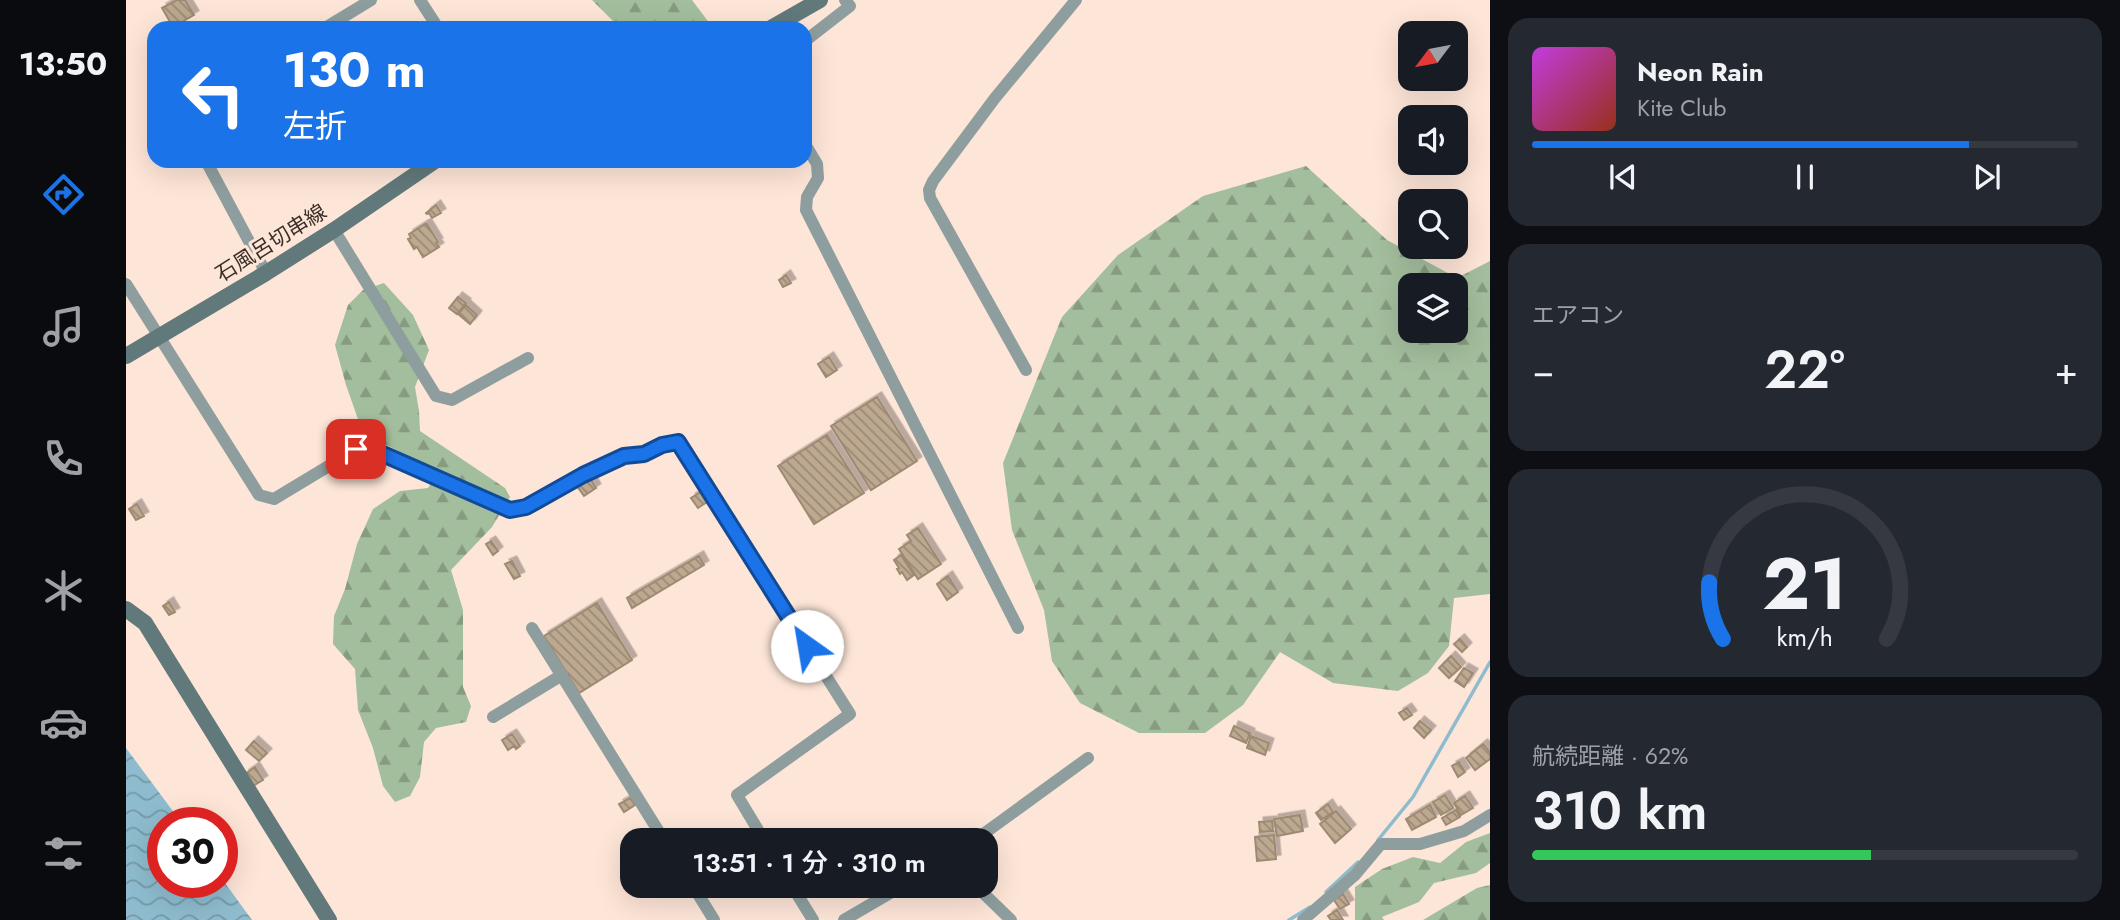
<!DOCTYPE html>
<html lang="ja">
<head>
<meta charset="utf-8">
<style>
	body { margin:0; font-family:Jost,"Noto Sans JP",sans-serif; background:#242831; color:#f1f3f6; height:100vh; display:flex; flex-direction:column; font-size:26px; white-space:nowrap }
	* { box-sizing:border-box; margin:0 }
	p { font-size:23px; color:#9ea1a6 }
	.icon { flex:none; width:38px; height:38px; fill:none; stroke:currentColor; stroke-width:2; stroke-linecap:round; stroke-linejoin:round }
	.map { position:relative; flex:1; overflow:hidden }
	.panel { display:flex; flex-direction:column; gap:18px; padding:18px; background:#0d0f14; width:630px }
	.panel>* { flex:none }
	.hud { position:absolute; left:21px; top:21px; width:665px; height:147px; border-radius:21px; box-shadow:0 7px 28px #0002; background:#1a73e8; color:#fff; overflow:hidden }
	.needle { width:46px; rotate:238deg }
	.fabs { position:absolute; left:1272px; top:21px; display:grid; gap:14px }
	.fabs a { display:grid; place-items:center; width:70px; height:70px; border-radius:14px; background:#171b24; box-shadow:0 7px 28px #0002; font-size:35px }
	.speed { position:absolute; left:21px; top:807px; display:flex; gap:14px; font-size:35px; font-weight:700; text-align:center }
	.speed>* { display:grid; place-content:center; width:91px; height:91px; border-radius:50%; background:#171b24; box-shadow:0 7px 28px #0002; line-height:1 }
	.speed .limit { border:10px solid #d22; background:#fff; color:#111 }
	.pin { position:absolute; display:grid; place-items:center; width:60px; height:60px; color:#fff; margin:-30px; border-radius:14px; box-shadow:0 4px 10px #0006 }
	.me { position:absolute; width:77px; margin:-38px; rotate:328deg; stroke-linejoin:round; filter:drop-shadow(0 0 5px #0008) }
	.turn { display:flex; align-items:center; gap:24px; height:147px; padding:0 21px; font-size:32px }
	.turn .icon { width:91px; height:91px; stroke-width:2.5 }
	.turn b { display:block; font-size:49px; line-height:60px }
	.big { font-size:52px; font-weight:600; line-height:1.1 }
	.panel .card { flex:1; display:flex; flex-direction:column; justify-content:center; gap:10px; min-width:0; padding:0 24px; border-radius:21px; background:#242831 }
	.panel .dial { align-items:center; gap:0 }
	.dial svg { height:182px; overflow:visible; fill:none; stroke:#363941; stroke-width:7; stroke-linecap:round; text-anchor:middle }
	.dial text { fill:#f1f3f6; stroke:none }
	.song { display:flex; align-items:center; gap:21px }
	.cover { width:84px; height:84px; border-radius:10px; background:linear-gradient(135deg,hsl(290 70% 55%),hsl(10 70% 35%)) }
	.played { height:7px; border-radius:4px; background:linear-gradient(90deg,#1a73e8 80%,#363941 80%) }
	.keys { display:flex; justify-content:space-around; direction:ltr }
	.heat { display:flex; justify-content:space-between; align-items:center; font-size:38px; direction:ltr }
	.charge { height:10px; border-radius:5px; background:linear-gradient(90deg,#34c759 62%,#363941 0) }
	.trip { position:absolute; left:494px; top:828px; width:378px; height:70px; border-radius:21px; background:#171b24; box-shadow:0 7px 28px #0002; font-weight:600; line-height:70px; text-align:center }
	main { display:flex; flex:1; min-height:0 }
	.dock { display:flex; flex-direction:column; width:126px; justify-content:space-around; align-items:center; background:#090b0e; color:#9ea1a6 }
	.dock .icon { width:49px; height:49px }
	.dock .selected { color:#1a73e8 }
	.dock b { font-size:32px; color:#f1f3f6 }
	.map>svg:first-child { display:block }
	.forest { fill:url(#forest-firs); fill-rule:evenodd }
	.water { fill:url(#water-waves) }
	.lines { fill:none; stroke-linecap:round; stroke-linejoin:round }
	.stream { stroke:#8ebcce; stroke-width:3.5 }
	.building { fill:url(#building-back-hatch); stroke:#9e8a72; stroke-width:2; filter:url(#shadow) }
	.street { stroke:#8e9e9f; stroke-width:12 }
	.secondary { stroke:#62797b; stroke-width:16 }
	.route-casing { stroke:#114b97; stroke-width:18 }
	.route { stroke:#1a73e8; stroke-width:12 }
	.labels { text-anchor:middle; stroke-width:6; stroke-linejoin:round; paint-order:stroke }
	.street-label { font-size:21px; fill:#3a2f28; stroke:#fde5d7 }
</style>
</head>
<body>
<main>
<nav class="dock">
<b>13:50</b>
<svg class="icon selected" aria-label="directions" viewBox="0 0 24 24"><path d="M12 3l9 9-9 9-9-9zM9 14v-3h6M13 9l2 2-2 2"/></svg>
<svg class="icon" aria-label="music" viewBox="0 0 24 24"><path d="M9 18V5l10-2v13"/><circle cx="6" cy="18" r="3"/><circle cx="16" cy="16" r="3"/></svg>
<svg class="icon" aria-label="phone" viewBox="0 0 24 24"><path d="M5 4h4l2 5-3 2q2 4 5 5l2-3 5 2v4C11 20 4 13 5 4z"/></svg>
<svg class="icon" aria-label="climate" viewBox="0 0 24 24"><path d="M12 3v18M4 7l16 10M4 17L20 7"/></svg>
<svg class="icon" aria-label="car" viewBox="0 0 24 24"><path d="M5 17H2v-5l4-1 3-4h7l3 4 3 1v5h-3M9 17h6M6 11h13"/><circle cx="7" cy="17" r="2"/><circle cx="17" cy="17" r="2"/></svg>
<svg class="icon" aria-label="filters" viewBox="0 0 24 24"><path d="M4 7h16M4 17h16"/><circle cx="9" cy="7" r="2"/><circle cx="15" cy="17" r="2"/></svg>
</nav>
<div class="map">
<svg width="1364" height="920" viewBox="0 0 1364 920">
	<defs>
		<pattern id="forest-firs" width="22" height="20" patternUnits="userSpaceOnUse" patternTransform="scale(1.75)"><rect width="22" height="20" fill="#a3be9d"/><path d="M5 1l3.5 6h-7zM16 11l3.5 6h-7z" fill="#869b80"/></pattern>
		<pattern id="water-waves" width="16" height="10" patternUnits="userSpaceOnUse" patternTransform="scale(1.75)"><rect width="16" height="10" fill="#8ebcce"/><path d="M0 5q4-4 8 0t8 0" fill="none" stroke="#7599a7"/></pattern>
		<pattern id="building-back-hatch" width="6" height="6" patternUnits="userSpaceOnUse" patternTransform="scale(1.75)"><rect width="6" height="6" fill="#bda890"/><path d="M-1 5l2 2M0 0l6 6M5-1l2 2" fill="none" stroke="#9b8976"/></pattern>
		<filter id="shadow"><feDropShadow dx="4.5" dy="-4.5" stdDeviation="0" flood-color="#0004"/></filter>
	</defs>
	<rect width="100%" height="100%" fill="#fde5d7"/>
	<path class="forest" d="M466,0H566L584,24L582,28H494Z
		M1180,166L1261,240L1331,278L1364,261V594L1328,598L1323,646L1302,673L1272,691L1207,683L1154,652L1117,705L1079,733H1013L954,703L926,661L918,610L886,530L877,463L936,317L992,255L1077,196ZM1284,285H1330V331H1284Z
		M258,283L287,315L303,350L289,387L293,411L294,431L379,488L384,497L366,527L325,570L337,610V687L345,706L340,722L310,728L298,742L294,777L284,796L269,802L257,786L247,748L232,710L229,669L207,644L208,616L219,589L231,544L247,509L274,491L302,488L312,472L257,443L233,422L220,385L209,345L222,305L237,290Z
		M1364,833V863L1350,873L1308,883L1293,902L1256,917L1258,920H1229V887L1256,869L1287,857L1314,863L1340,842Z
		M1364,885V920H1297L1351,888Z"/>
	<path class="water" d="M0,748L55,822H37V882H96V879L126,920H0Z"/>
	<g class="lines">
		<path class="stream" d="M1252,840L1287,797L1364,662
			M1200,892L1232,862
			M1163,920L1184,907"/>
	</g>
	<path class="building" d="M51,0H59L68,15L47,27L36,8Z
		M310,205L315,213L306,218L303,213L301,214L300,213Z
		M299,224H301L312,242L310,243L313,247L297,257L291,247L288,249L282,239L285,238L283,234Z
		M660,275L665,283L657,287L653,280Z
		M332,297L340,303L331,314L323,308Z
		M340,305L351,315L344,324L332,314Z
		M703,357L711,370L700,377L692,364Z
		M751,397L791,461L745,490L705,426Z
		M701,435L738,493L688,524L652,466Z
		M464,478L470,488L458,496L451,486Z
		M578,490L584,500L572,508L565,498Z
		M11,504L18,516L10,520L3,509Z
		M792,528L815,564L792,579L773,549L785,541L781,535Z
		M365,541L372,551L367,555L360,544Z
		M775,555L788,575L781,580L776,572L774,574L771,569L773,568L768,560Z
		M573,556L578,565L506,608L501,598Z
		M386,561L394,576L388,579L379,564Z
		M822,576L832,592L821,600L811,584Z
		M43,602L49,612L43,615L37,606Z
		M471,603L506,660L453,693L418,636Z
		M1334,639L1341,647L1336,652L1328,644Z
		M1325,656L1335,667L1323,678L1313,668Z
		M1338,668L1347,673L1338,687L1329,681Z
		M1281,708L1286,715L1278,720L1273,713Z
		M1294,721L1305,730L1298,738L1288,728Z
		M1108,726L1124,733L1120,743L1104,736Z
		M386,734L394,746L390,749L388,746L382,750L376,740Z
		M1125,736L1143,743L1139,755L1121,748Z
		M128,741L141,753L133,761L120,750Z
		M1357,744L1364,752V759L1349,770L1340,758Z
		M1333,762L1339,772L1332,777L1326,766Z
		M129,767L137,780L127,786L119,774Z
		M1319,795L1327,808L1315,815L1307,802Z
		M1339,796L1347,808L1335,815L1328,803Z
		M504,798L509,805L498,812L493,804Z
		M1202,804L1207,812L1195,820L1190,813Z
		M1304,805L1310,817L1286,830L1280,819Z
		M1330,810L1334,817L1320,825L1316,818Z
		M1210,811L1225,829L1209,843L1194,824Z
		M1174,815L1177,831L1151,836L1148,819Z
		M1146,821L1147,831L1134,832L1133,822Z
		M1148,835L1150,859L1131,861L1129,837Z
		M1217,894L1223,904L1214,909L1208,900Z
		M1211,910L1217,920H1205L1202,916Z"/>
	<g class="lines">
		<path class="street" d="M294,0L312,28
			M199,28L245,0
			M679,41L724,6L719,0
			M679,144L691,164L692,178L681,197L680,210L892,628
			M80,161L140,273
			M208,230L310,396L326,400L402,358
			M0,284L133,495L148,499L231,449L250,451L384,510L400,507L457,475L498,456L518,454L536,445L552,442L724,714L611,795L638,840
			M900,370L804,198L803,190L807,181L869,98L950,0
			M406,628L538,840
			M367,717L436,675
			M849,840L962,758
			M567,886L588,920
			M666,886L687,920
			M850,886L885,920
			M718,920L776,886
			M1177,920L1229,875L1255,844H1294L1338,831L1364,815"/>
		<path class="secondary" d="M645,28L694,0
			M0,356L140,273L208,230L309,161
			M0,609L19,623L203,920"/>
	</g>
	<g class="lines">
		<defs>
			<path id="route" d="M230,449L250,451L384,510L400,507L457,475L498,456L518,454L536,445L552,442L681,646"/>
		</defs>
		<use href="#route" class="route-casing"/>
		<use href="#route" class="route"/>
	</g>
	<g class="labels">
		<g class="street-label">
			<text transform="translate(145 243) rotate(-32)" y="7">石風呂切串線</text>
		</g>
	</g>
</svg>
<div class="fabs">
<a><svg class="needle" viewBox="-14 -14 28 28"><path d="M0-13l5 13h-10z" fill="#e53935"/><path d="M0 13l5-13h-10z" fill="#9ea1a6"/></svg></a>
<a><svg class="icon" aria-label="sound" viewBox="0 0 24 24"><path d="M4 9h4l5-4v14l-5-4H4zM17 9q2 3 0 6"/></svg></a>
<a><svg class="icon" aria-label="search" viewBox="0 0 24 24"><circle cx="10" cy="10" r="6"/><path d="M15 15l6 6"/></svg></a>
<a><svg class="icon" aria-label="layers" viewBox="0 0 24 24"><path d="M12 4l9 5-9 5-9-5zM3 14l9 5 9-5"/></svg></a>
</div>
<div class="speed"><div class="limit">30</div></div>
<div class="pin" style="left:230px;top:449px;background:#d93025"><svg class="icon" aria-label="arrive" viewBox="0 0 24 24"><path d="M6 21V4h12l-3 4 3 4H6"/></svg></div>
<svg class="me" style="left:681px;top:646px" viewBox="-20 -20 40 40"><circle r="19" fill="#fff"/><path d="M0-13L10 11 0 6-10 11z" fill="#1a73e8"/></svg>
<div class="trip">13:51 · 1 分 · 310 m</div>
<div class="hud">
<div class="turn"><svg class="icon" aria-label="left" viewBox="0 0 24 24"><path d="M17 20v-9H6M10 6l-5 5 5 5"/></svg><div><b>130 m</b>左折</div></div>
</div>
</div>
<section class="panel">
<div class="card">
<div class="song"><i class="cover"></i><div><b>Neon Rain</b><p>Kite Club</p></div></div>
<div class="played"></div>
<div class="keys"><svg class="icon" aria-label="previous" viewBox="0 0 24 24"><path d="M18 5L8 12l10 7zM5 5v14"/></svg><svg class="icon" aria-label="pause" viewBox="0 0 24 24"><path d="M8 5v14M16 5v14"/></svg><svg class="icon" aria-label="next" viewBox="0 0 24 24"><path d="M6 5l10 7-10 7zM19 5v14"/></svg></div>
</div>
<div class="card"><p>エアコン</p>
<div class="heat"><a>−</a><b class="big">22°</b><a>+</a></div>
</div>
<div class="card dial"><svg viewBox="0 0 100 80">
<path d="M14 69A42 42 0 1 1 86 69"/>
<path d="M14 69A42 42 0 0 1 8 44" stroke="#1a73e8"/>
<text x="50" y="56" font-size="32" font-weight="700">21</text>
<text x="50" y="72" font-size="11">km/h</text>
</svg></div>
<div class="card"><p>航続距離 · 62%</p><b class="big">310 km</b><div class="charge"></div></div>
</section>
</main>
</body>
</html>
